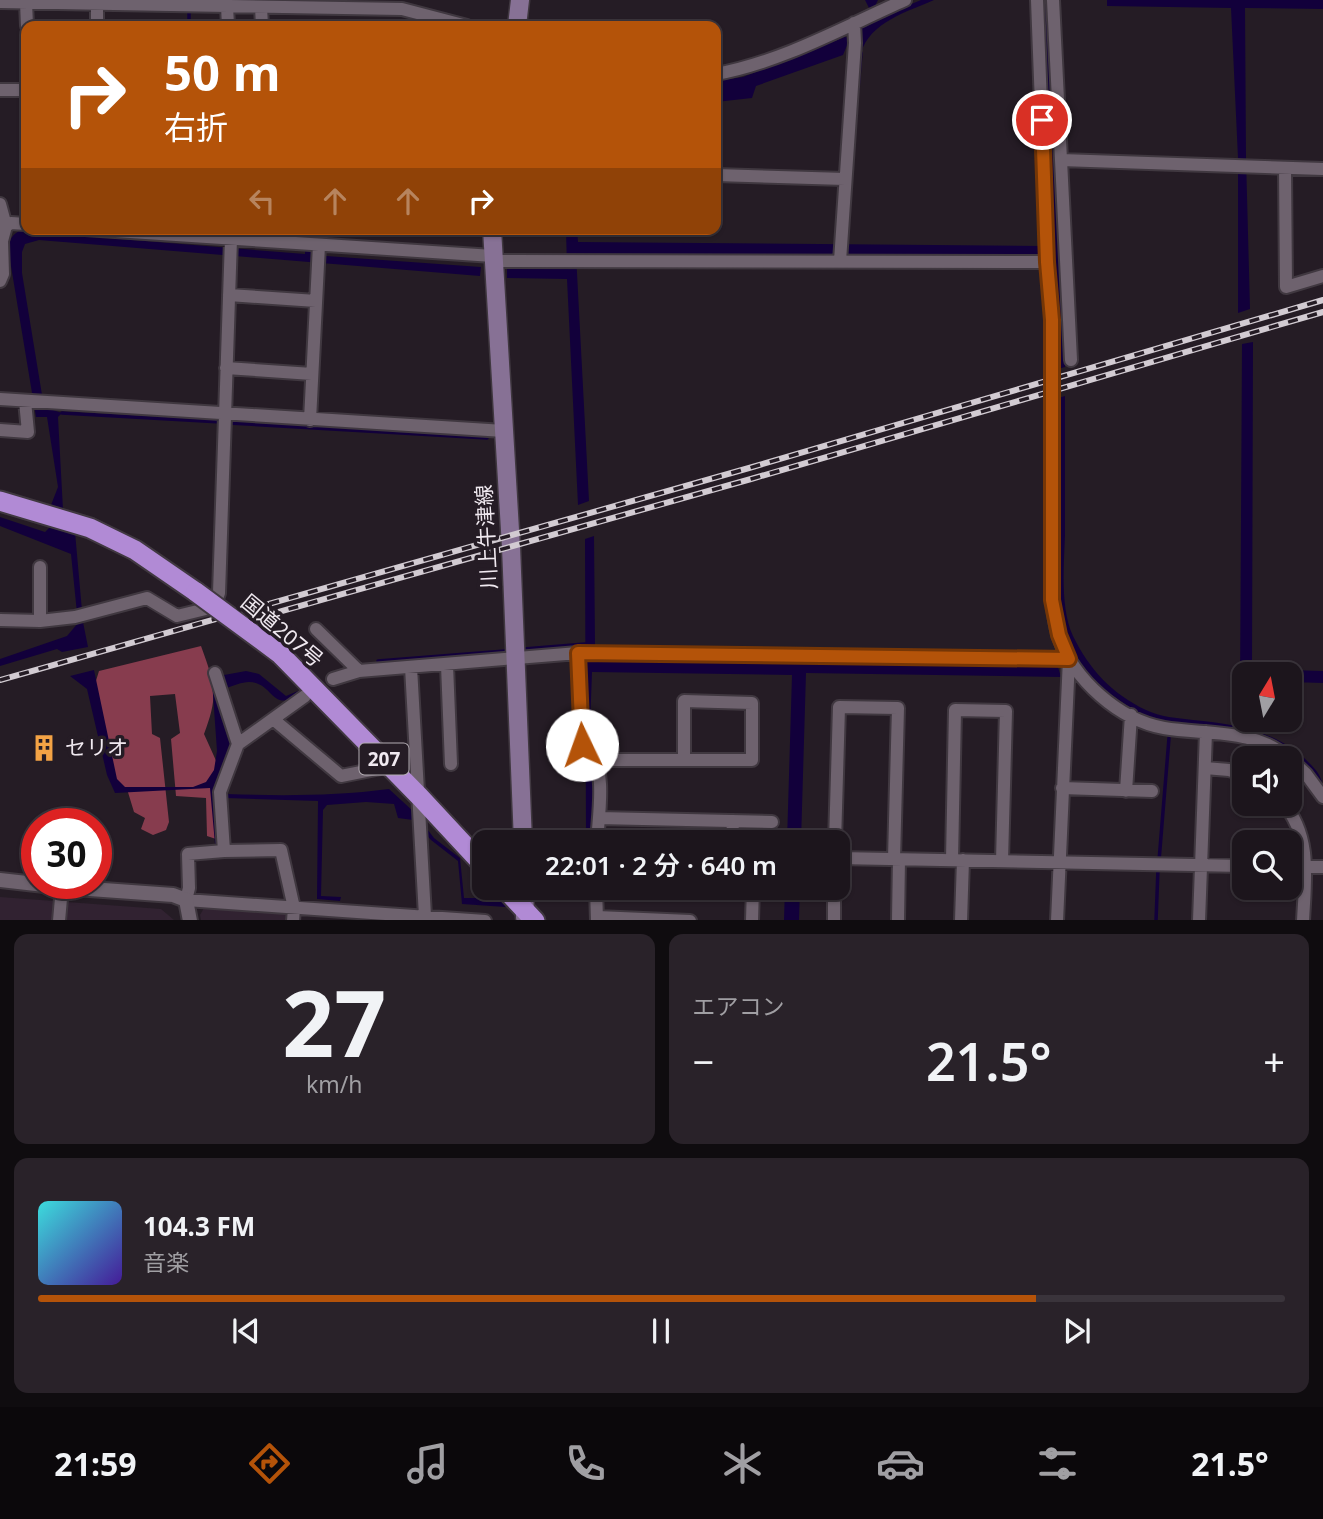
<!DOCTYPE html>
<html lang="ja">
<head>
<meta charset="utf-8">
<style>
	body { margin:0; font-family:"Noto Sans","Noto Sans JP",sans-serif; background:#292229; color:#f1f3f6; height:100vh; display:flex; flex-direction:column; font-size:26px; white-space:nowrap }
	* { box-sizing:border-box; margin:0 }
	p { font-size:23px; color:#a09fa3 }
	.icon { flex:none; width:38px; height:38px; fill:none; stroke:currentColor; stroke-width:2; stroke-linecap:round; stroke-linejoin:round }
	.map { position:relative; height:920px; overflow:hidden }
	.drawer { display:flex; flex-direction:column; gap:14px; padding:14px; background:#0f0c0f; flex:1 }
	.drawer>* { flex:none }
	.hud { position:absolute; left:21px; top:21px; width:700px; height:214px; border-radius:14px; box-shadow:0 2px 5px #0004,0 0 0 2px #3a343b; background:#b45309; color:#fff; overflow:hidden }
	.needle { width:46px; rotate:10deg }
	.tools { position:absolute; left:1232px; top:662px; display:grid; gap:14px }
	.tools a { display:grid; place-items:center; width:70px; height:70px; border-radius:14px; background:#1c151c; box-shadow:0 2px 5px #0004,0 0 0 2px #3a343b; font-size:35px }
	.speed { position:absolute; left:21px; top:808px; display:flex; gap:14px; font-size:35px; font-weight:700; text-align:center }
	.speed>* { display:grid; place-content:center; width:91px; height:91px; border-radius:50%; background:#1c151c; box-shadow:0 2px 5px #0004,0 0 0 2px #3a343b; line-height:1 }
	.speed .limit { border:10px solid #d22; background:#fff; color:#111 }
	.pin { position:absolute; display:grid; place-items:center; width:60px; height:60px; color:#fff; margin:-30px; border:4px solid #fff; border-radius:50%; box-shadow:0 2px 7px #0007 }
	.me { position:absolute; width:77px; margin:-38px; rotate:357deg; stroke-linejoin:round; filter:drop-shadow(0 0 5px #0008) }
	.turn { display:flex; align-items:center; gap:24px; height:147px; padding:0 28px; font-size:32px }
	.turn .icon { width:91px; height:91px; stroke-width:2.5 }
	.turn b { display:block; font-size:49px; line-height:60px }
	.lanes { display:flex; align-items:center; height:66px; padding:0 28px; background:#0003; justify-content:center; gap:35px; direction:ltr }
	.lanes .off { opacity:.35 }
	.big { font-size:52px; font-weight:600; line-height:1.1 }
	.drawer .widget { flex:1; display:flex; flex-direction:column; justify-content:center; gap:10px; min-width:0; padding:0 24px; border-radius:14px; background:#292229 }
	.drawer .dial { align-items:center; gap:0 }
	.dial b { font-size:91px; line-height:1 }
	.song { display:flex; align-items:center; gap:21px }
	.cover { width:84px; height:84px; border-radius:10px; background:linear-gradient(135deg,hsl(180 70% 55%),hsl(260 70% 35%)) }
	.played { height:7px; border-radius:4px; background:linear-gradient(90deg,#b45309 80%,#3a343b 80%) }
	.keys { display:flex; justify-content:space-around; direction:ltr }
	.heat { display:flex; justify-content:space-between; align-items:center; font-size:38px; direction:ltr }
	.drawer .tiles { flex:1; display:grid; gap:14px; grid-template-columns:1fr 1fr }
	.widget:last-child { grid-column:span 2 }
	.trip { position:absolute; left:472px; top:830px; width:378px; height:70px; border-radius:14px; background:#1c151c; box-shadow:0 2px 5px #0004,0 0 0 2px #3a343b; font-weight:600; line-height:70px; text-align:center }
	.tabs { display:flex; height:112px; justify-content:space-around; align-items:center; background:#0b080b; color:#a09fa3 }
	.tabs .icon { width:49px; height:49px }
	.tabs .active { color:#b45309 }
	.tabs b { font-size:32px; color:#f1f3f6 }
	.map>svg:first-child { display:block }
	.built { fill:#312231 }
	.forest { fill:#873c4e }
	.water { fill:#12003b }
	.lines { fill:none; stroke-linecap:round; stroke-linejoin:round }
	.stream { stroke:#12003b; stroke-width:3.5 }
	.minor-casing { stroke:#403840; stroke-width:16 }
	.tertiary-casing { stroke:#403840; stroke-width:18 }
	.secondary-casing { stroke:#403840; stroke-width:21 }
	.trunk-casing { stroke:#403840; stroke-width:23 }
	.minor { stroke:#6e626e; stroke-width:12 }
	.tertiary { stroke:#6e626e; stroke-width:14 }
	.secondary { stroke:#877195; stroke-width:18 }
	.trunk { stroke:#b18ad5; stroke-width:19 }
	.rail-casing { stroke:#d2cbd2; stroke-width:6 }
	.rail { stroke:#251c25; stroke-width:3.5; stroke-dasharray:10; stroke-linecap:butt }
	.trunk-bridge-casing { stroke:#403840; stroke-width:23; stroke-linecap:butt }
	.trunk-bridge { stroke:#b18ad5; stroke-width:19 }
	.route-casing { stroke:#753606; stroke-width:18 }
	.route { stroke:#b45309; stroke-width:12 }
	.labels { text-anchor:middle; stroke-width:7; stroke-linejoin:round; paint-order:stroke }
	.shield { fill:#251c25; stroke:#b3acb3; stroke-width:2 }
	.shield-label { font-size:19px; font-weight:bold; fill:#f0e9f0 }
	.street-label { font-size:21px; fill:#f0e9f0; stroke:#251c25 }
	.poi-label { font-size:21px; fill:#f0e9f0; stroke:#251c25; text-anchor:start }
</style>
</head>
<body>
<div class="map">
<svg width="1323" height="921" viewBox="0 0 1323 921">
	<rect width="100%" height="100%" fill="#251c25"/>
	<path class="built" d="M0,897L161,909L174,920H0Z
		M204,908L288,914V921L201,920L200,915Z"/>
	<path class="forest" d="M201,646C215,685 219,694 204,734L218,765L216,839L207,836L206,798L176,796L171,739L180,733L175,694L150,696L152,734L160,738L169,822L166,830L153,835L141,829L145,818L134,812L127,789L113,780L95,684L99,671Z"/>
	<path class="water" d="M865,0H878L876,4V19L921,0H934C907,12 870,22 861,53L859,38L848,43L843,55L756,86L752,98L716,102V81L743,77L845,37L850,38L868,23L869,8Z
		M1043,0H1049L1065,367L1058,369Z
		M1107,0H1323V9L1245,8L1246,158L1250,309L1238,313V158L1231,8L1107,6Z
		M306,229H313L312,255L481,267L480,276L39,240L25,244L22,252V273L44,407L62,413L58,417L63,510L51,505L58,487L47,417H36L9,254C9,243 9,237 19,231L305,254Z
		M566,229H577L578,242L1041,246L1040,255L576,254L589,501L578,505L567,279L507,278V269L567,268Z
		M1253,342L1252,669L1323,671V683L1290,682V674H1244V694H1240L1242,344Z
		M1065,396C1065,443 1065,489 1065,535C1064,565 1060,608 1073,636C1089,669 1112,694 1146,710C1160,717 1177,718 1193,720C1232,724 1270,729 1302,756C1313,767 1323,774 1323,791L1286,752L1144,717L1103,689L1082,667L1065,636L1057,594L1058,398Z
		M0,517L45,532L52,525L75,532L83,622L88,647L62,652L57,649L0,666V659L67,636L78,623L71,554L0,526Z
		M594,536L595,646L590,647V659L1058,667L1061,677L806,673L801,842H787L792,675L592,672L589,754L595,775L591,842H586L585,539Z
		M94,670L117,779L125,787H193L206,782L214,770L217,751L212,681L215,679L231,742L218,844H215L210,788L115,793L107,775L87,689L70,676Z
		M246,671L259,674L286,696L298,691L299,694C272,714 273,682 249,682C242,682 233,686 226,688L224,675Z
		M389,789L414,812L434,838L460,858L464,898H500L506,907L462,904L458,861L431,840L413,820L398,818L394,804L366,802L327,805L323,810L321,896L341,897L340,901L317,899L318,801L226,798V794C281,796 335,796 389,789Z
		M785,887H800L799,920H784Z"/>
	<g class="lines">
		<path class="stream" d="M189,11V26
			M858,89L861,53
			M62,413L221,422
			M229,423L487,438
			M524,649L585,644
			M378,661L505,651
			M1159,861L1169,738
			M1156,921L1158,869"/>
		<defs>
			<path id="minor" d="M1037,0L1047,262L1052,320V600C1054,612 1055,625 1059,637C1074,680 1119,720 1164,728C1204,735 1255,728 1288,758
				M1053,0L1071,360
				M0,2L402,9L467,26
				M26,2L27,26
				M97,4V26
				M227,6L228,26
				M261,7L262,26
				M716,74C782,62 844,27 905,0
				M0,90H26
				M1061,160L1323,169
				M1285,168L1286,287L1323,276
				M716,175L845,179
				M0,204L6,226L2,241L3,274L0,281
				M6,226L11,223L26,224
				M85,229L493,256
				M493,261L1047,262
				M840,261L855,43L854,23
				M229,295L316,301
				M226,368L312,374
				M0,399L504,431
				M310,420L319,245
				M0,430L28,432L25,401
				M0,620L40,621L75,617L147,598L177,616L214,607L219,593L231,239
				M40,621V567
				M316,629L359,671
				M578,653L582,745L590,746C606,774 599,811 597,842
				M447,665L451,764
				M411,667L425,916
				M215,673L238,744
				M333,679L359,671L578,653L1069,659
				M305,696L238,744L220,792L224,851L188,854L189,888L186,900L485,921
				M273,719L341,776L391,766
				M1290,759L1306,774L1323,797
				M598,760H752V703L684,701V760
				M1205,768L1229,770L1244,775
				M1062,788L1152,791
				M1126,791L1131,715
				M1283,803C1312,836 1305,880 1303,921
				M599,818L772,822
				M732,842L733,821
				M835,842L839,707L898,708L894,859
				M224,851L281,850L294,908L293,921
				M838,858L1244,866
				M952,860L955,710L1006,711L1002,861
				M1290,867H1323
				M596,887L597,921
				M597,917L690,921
				M59,921L62,887
				M752,921L753,887
				M834,921V887
				M898,921L899,859
				M961,921L963,860
				M1057,921L1069,659
				M1199,921L1206,732"/>
			<path id="tertiary" d="M0,880L62,887L173,895L186,900L190,921"/>
			<path id="secondary" d="M517,26L520,0
				M492,229L511,547L523,842
				M524,887L525,917"/>
			<path id="trunk" d="M0,501L90,528L135,550L196,592
				M280,654L420,797L485,867
				M503,887L535,921"/>
		</defs>
		<use href="#minor" class="minor-casing"/>
		<use href="#tertiary" class="tertiary-casing"/>
		<use href="#secondary" class="secondary-casing"/>
		<use href="#trunk" class="trunk-casing"/>
		<use href="#minor" class="minor"/>
		<use href="#tertiary" class="tertiary"/>
		<use href="#secondary" class="secondary"/>
		<use href="#trunk" class="trunk"/>
		<defs>
			<path id="rail" d="M250,620L751,479L1323,312
				M0,680L749,468L1323,300"/>
		</defs>
		<use href="#rail" class="rail-casing"/>
		<use href="#rail" class="rail"/>
		<defs>
			<path id="trunk-bridge" d="M196,592L280,654"/>
		</defs>
		<use href="#trunk-bridge" class="trunk-bridge-casing"/>
		<use href="#trunk-bridge" class="trunk-bridge"/>
	</g>
	<g class="lines">
		<defs>
			<path id="route" d="M582,745L578,653L1069,659L1059,635L1052,600V320L1047,262L1042,120"/>
		</defs>
		<use href="#route" class="route-casing"/>
		<use href="#route" class="route"/>
	</g>
	<defs>
		<symbol id="building-bare" viewBox="-9 -9 18 18"><path d="M-4-6H4V6H1V3H-1V6H-4ZM-2.5-4.3h1.7v1.8h-1.7ZM.8-4.3h1.7v1.8H.8ZM-2.5-1h1.7V.8h-1.7ZM.8-1h1.7V.8H.8Z" fill="#f4a345" stroke="#251c25" stroke-width="2.5" paint-order="stroke"/></symbol>
	</defs>
	<g fill-rule="evenodd">
		<use href="#building-bare" x="25" y="729" width="38" height="38"/>
	</g>
	<g class="labels">
		<rect class="shield" x="359.5" y="743.5" width="49" height="31" rx="5"/>
		<g class="shield-label">
			<text x="384" y="766">207</text>
		</g>
		<g class="street-label">
			<text transform="translate(487 537) rotate(-93)" y="7">川上牛津線</text>
			<text transform="translate(282 631) rotate(40)" y="7">国道207号</text>
		</g>
		<g class="poi-label">
			<text x="65" y="755">セリオ</text>
		</g>
	</g>
</svg>
<div class="tools">
<a><svg class="needle" viewBox="-14 -14 28 28"><path d="M0-13l5 13h-10z" fill="#e53935"/><path d="M0 13l5-13h-10z" fill="#a09fa3"/></svg></a>
<a><svg class="icon" aria-label="sound" viewBox="0 0 24 24"><path d="M4 9h4l5-4v14l-5-4H4zM17 9q2 3 0 6"/></svg></a>
<a><svg class="icon" aria-label="search" viewBox="0 0 24 24"><circle cx="10" cy="10" r="6"/><path d="M15 15l6 6"/></svg></a>
</div>
<div class="speed"><div class="limit">30</div></div>
<div class="pin" style="left:1042px;top:120px;background:#d93025"><svg class="icon" aria-label="arrive" viewBox="0 0 24 24"><path d="M6 21V4h12l-3 4 3 4H6"/></svg></div>
<svg class="me" style="left:582px;top:745px" viewBox="-20 -20 40 40"><circle r="19" fill="#fff"/><path d="M0-13L10 11 0 6-10 11z" fill="#b45309"/></svg>
<div class="trip">22:01 · 2 分 · 640 m</div>
<div class="hud">
<div class="turn"><svg class="icon" aria-label="right" viewBox="0 0 24 24"><path d="M7 20v-9h11M14 6l5 5-5 5"/></svg><div><b>50 m</b>右折</div></div>
<div class="lanes"><svg class="icon off" aria-label="left" viewBox="0 0 24 24"><path d="M17 20v-9H6M10 6l-5 5 5 5"/></svg><svg class="icon off" aria-label="ahead" viewBox="0 0 24 24"><path d="M12 20V5M6 11l6-6 6 6"/></svg><svg class="icon off" aria-label="ahead" viewBox="0 0 24 24"><path d="M12 20V5M6 11l6-6 6 6"/></svg><svg class="icon" aria-label="right" viewBox="0 0 24 24"><path d="M7 20v-9h11M14 6l5 5-5 5"/></svg></div>
</div>
</div>
<section class="drawer">
<div class="tiles">
<div class="widget dial"><b>27</b><p>km/h</p></div>
<div class="widget"><p>エアコン</p>
<div class="heat"><a>−</a><b class="big">21.5°</b><a>+</a></div>
</div>
<div class="widget">
<div class="song"><i class="cover"></i><div><b>104.3 FM</b><p>音楽</p></div></div>
<div class="played"></div>
<div class="keys"><svg class="icon" aria-label="previous" viewBox="0 0 24 24"><path d="M18 5L8 12l10 7zM5 5v14"/></svg><svg class="icon" aria-label="pause" viewBox="0 0 24 24"><path d="M8 5v14M16 5v14"/></svg><svg class="icon" aria-label="next" viewBox="0 0 24 24"><path d="M6 5l10 7-10 7zM19 5v14"/></svg></div>
</div>
</div>
</section>
<nav class="tabs">
<b>21:59</b>
<svg class="icon active" aria-label="directions" viewBox="0 0 24 24"><path d="M12 3l9 9-9 9-9-9zM9 14v-3h6M13 9l2 2-2 2"/></svg>
<svg class="icon" aria-label="music" viewBox="0 0 24 24"><path d="M9 18V5l10-2v13"/><circle cx="6" cy="18" r="3"/><circle cx="16" cy="16" r="3"/></svg>
<svg class="icon" aria-label="phone" viewBox="0 0 24 24"><path d="M5 4h4l2 5-3 2q2 4 5 5l2-3 5 2v4C11 20 4 13 5 4z"/></svg>
<svg class="icon" aria-label="climate" viewBox="0 0 24 24"><path d="M12 3v18M4 7l16 10M4 17L20 7"/></svg>
<svg class="icon" aria-label="car" viewBox="0 0 24 24"><path d="M5 17H2v-5l4-1 3-4h7l3 4 3 1v5h-3M9 17h6M6 11h13"/><circle cx="7" cy="17" r="2"/><circle cx="17" cy="17" r="2"/></svg>
<svg class="icon" aria-label="filters" viewBox="0 0 24 24"><path d="M4 7h16M4 17h16"/><circle cx="9" cy="7" r="2"/><circle cx="15" cy="17" r="2"/></svg>
<b>21.5°</b>
</nav>
</body>
</html>
